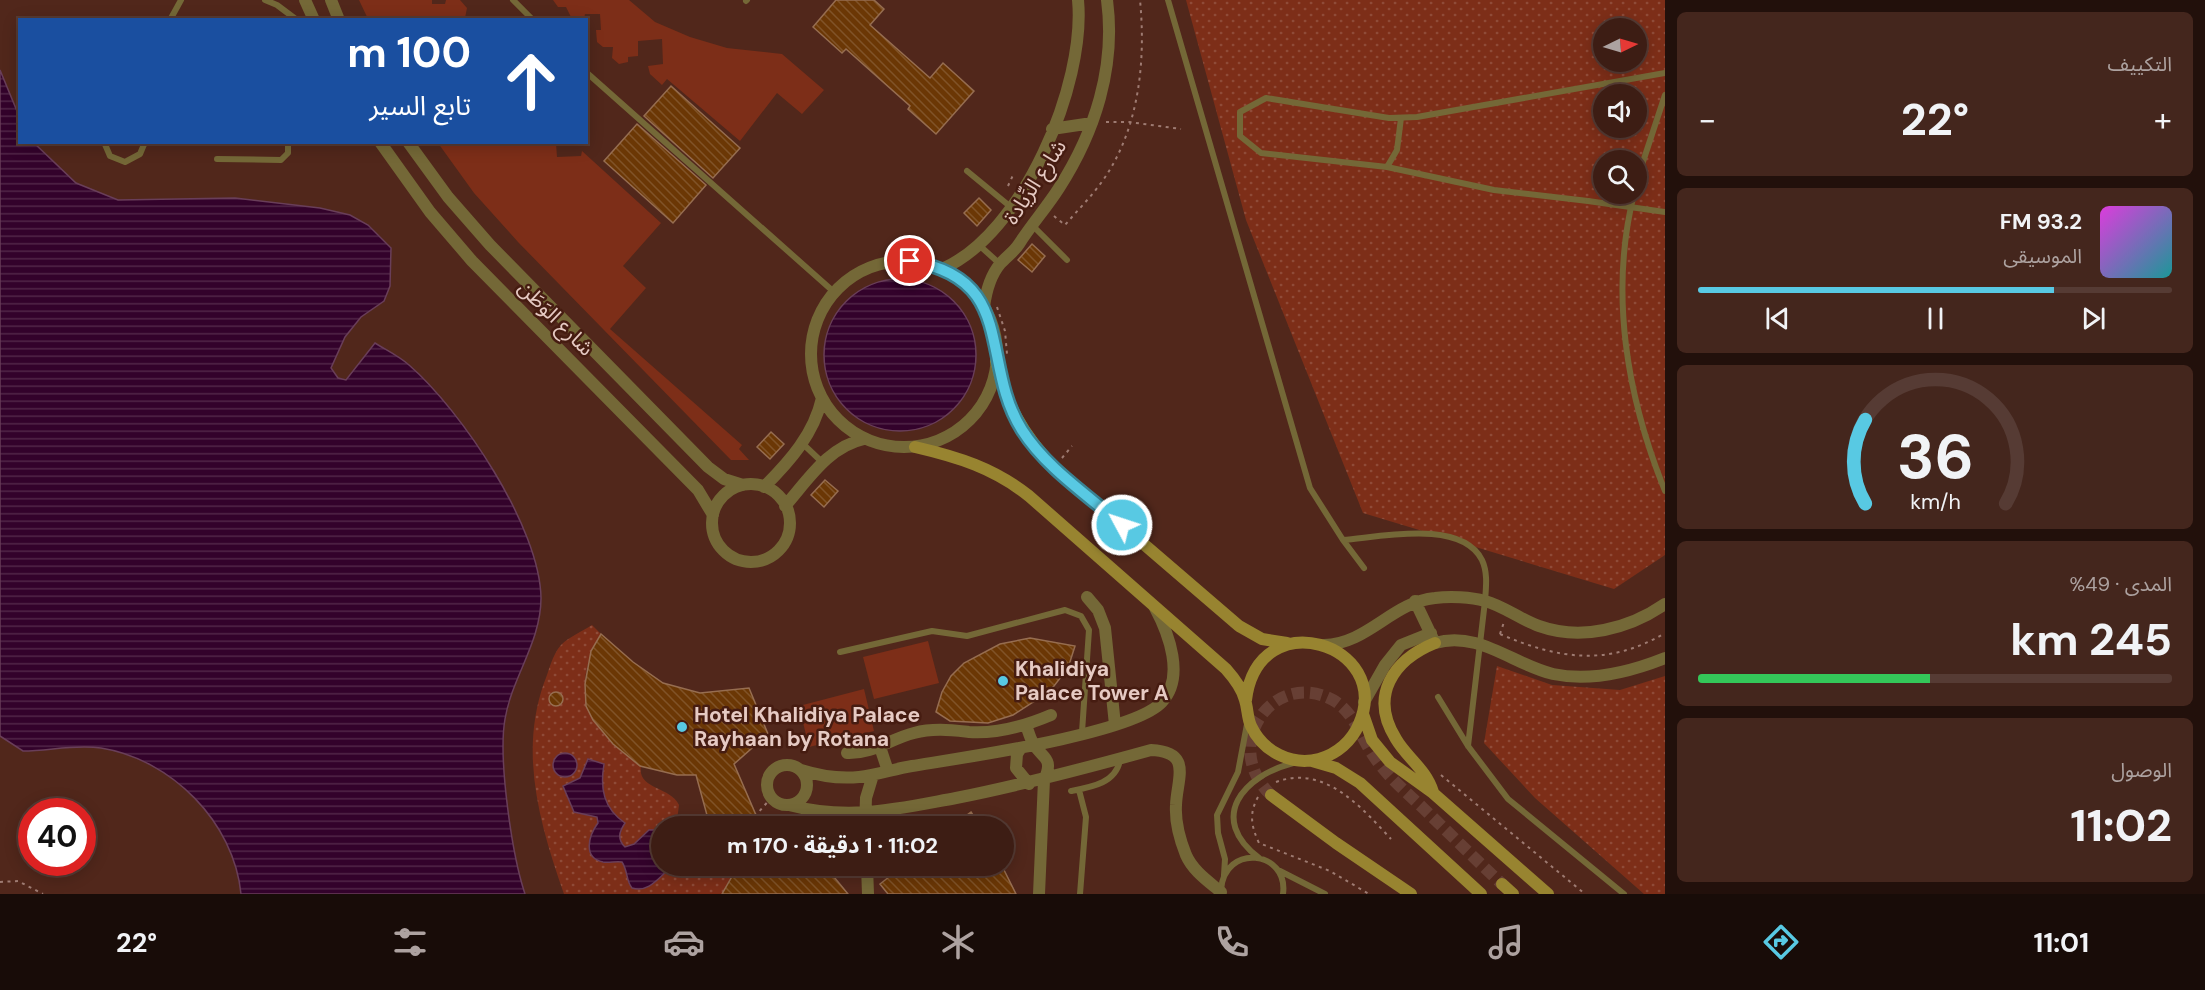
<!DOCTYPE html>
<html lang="ar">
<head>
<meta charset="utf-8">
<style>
	body { margin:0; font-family:"DM Sans","Noto Sans Arabic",sans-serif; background:#44261d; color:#f1f3f6; direction:rtl; height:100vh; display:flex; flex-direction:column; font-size:22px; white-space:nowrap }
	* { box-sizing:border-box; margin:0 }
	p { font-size:20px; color:#ada2a0 }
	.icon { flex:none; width:33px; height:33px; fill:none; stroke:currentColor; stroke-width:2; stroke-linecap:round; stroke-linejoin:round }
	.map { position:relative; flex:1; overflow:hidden; direction:ltr }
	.drawer { display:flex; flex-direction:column; gap:12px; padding:12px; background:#22100b; width:540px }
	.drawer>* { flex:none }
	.top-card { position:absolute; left:18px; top:18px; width:570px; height:126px; border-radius:0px; box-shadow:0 3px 15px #0003,0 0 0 2px #563b34; direction:rtl; background:#1a4fa0; color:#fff; overflow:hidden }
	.needle { width:39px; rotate:85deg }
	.controls { position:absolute; left:1593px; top:18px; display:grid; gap:12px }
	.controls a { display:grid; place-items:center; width:54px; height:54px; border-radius:50%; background:#3d1d14; box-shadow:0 3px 15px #0003,0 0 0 2px #563b34; font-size:30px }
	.speed { position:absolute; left:18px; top:798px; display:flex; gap:12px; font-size:30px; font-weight:700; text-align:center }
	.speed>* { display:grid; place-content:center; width:78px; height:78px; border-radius:50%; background:#3d1d14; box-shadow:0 3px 15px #0003,0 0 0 2px #563b34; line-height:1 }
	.speed .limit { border:9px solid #d22; background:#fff; color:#111 }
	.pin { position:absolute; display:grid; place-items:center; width:51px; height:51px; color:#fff; margin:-26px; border:3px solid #fff; border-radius:50%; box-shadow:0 2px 6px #0007 }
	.me { position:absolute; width:66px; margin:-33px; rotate:310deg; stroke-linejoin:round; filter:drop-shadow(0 0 4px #0008) }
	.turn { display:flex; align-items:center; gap:21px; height:126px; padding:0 18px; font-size:27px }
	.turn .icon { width:78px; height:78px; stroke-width:2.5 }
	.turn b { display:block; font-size:42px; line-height:51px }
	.big { font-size:45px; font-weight:700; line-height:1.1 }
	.drawer .card { flex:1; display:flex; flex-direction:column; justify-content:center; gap:9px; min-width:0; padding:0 21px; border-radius:9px; background:#44261d }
	.drawer .dial { align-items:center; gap:0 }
	.dial svg { height:156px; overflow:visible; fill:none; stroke:#563b34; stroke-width:7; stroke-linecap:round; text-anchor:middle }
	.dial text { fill:#f1f3f6; stroke:none }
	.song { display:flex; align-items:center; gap:18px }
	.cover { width:72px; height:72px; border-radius:9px; background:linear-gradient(135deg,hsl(300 70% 55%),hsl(180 70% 35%)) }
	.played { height:6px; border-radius:3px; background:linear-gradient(90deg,#58c9e3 75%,#563b34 75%) }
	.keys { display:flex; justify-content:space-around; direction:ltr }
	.heat { display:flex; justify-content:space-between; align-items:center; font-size:33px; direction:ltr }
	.charge { height:9px; border-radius:4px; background:linear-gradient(90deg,#34c759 49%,#563b34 0) }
	.trip { position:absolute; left:651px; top:816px; width:363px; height:60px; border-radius:30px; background:#3d1d14; box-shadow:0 3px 15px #0003,0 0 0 2px #563b34; font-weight:700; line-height:60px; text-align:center; direction:rtl }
	.menu { display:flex; height:96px; justify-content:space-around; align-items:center; background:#180c08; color:#ada2a0 }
	.menu .icon { width:42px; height:42px }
	.menu .on { color:#58c9e3 }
	.menu b { font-size:27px; color:#f1f3f6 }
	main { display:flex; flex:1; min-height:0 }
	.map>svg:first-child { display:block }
	.grass { fill:#7d2e18 }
	.park { fill:url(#park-dots); fill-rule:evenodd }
	.water { fill:url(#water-rules); stroke:#693e59; stroke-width:1.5 }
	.building { fill:url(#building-back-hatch); stroke:#966d50; stroke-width:1.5 }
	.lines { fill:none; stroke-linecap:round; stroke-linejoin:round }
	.secondary-tunnel { stroke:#673f34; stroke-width:12; stroke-dasharray:12 6; stroke-linecap:butt }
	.path { stroke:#9e7b72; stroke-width:2; stroke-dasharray:3 4.5; stroke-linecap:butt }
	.lane { stroke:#746837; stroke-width:6 }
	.street { stroke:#746837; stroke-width:12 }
	.secondary { stroke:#988430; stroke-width:12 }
	.lane-bridge { stroke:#746837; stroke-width:6 }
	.route-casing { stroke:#398394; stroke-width:15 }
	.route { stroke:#58c9e3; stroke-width:10 }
	.poi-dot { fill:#58c9e3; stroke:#461c11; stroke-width:2 }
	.labels { text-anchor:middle; stroke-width:5; stroke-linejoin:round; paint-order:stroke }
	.street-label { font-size:21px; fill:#e6cac3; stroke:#461c11 }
	.poi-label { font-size:21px; font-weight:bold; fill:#e6cac3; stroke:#461c11; text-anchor:start }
</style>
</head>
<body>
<main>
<section class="drawer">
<div class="card"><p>التكييف</p>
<div class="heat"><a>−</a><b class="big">22°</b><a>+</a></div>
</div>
<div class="card">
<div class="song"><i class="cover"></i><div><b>93.2 FM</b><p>الموسيقى</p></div></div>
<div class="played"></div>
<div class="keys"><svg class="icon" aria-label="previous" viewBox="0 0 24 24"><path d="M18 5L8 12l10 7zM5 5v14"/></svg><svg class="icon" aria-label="pause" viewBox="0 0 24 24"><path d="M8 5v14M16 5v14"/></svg><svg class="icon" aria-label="next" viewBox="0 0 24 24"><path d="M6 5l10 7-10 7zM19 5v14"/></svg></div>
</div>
<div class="card dial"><svg viewBox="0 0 100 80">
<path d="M14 69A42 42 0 1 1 86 69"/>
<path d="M14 69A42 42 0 0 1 14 26" stroke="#58c9e3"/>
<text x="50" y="56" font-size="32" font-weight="700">36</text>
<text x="50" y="72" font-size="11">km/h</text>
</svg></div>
<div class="card"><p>المدى · 49%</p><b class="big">245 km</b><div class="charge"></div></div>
<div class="card"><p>الوصول</p><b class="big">11:02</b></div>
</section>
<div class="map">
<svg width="1665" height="894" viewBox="0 0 1665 894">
	<defs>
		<pattern id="park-dots" width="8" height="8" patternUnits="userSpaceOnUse" patternTransform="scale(1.5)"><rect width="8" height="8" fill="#7d2e18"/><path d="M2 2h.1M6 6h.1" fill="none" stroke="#8f4b38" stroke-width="1.8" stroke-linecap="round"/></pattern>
		<pattern id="water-rules" width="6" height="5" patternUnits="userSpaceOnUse" patternTransform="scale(1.5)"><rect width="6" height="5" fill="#33022b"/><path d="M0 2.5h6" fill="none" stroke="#512648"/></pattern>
		<pattern id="building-back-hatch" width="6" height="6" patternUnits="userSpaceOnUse" patternTransform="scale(1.5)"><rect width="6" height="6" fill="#6b3705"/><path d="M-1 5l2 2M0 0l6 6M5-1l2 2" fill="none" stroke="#805328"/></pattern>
	</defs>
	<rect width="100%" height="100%" fill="#51271b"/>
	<path class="grass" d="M359,0H432V4H445L446,0H460L467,8L465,18L477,19H368Z
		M553,0H629L655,22L690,37L727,48L782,54L824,90L802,114L777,93L740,141L667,79L662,85L650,74L648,66L663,64L662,39L638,41V56L628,57V62L619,64L612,58L613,47H603L597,42L596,30H601L600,14H585L584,19H572L566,7H558Z
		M438,143H556L557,157L581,156L582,151L661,223L623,266L646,288L610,329L742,445L739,449L749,460H731L518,242L474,193Z
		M928,641L939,683L874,699L863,657Z
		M864,689L874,731L809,747L799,706Z"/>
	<path class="park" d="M1186,0H1665V555L1614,589L1363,513L1246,220ZM1604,28H1636V62H1604ZM1604,94H1636V128H1604ZM1604,160H1636V194H1604Z
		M592,625L601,634C567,695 589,728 641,766C637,790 670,786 679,805L677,820L679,826H662V866H699L706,872L715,874L725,866L738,867L722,894H564C540,825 519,754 544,683C549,671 552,655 561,645C569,637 583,631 592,625Z
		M1497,666L1552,685L1620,690L1665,676V894H1644L1535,798L1484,743Z"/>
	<path class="water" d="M0,70L19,116L20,142L34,143L76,183L118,200L235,198L320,208L350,215L368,225L391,248L390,286L384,301L361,317L345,337L331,368L338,378L346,380L375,343C386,350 399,356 409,365C461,410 540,527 541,598C541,642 512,677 505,719C498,759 512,855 525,894H241C234,822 171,759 101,748C74,744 49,751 23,751L0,736Z
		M824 355a76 76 0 1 1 152 0a76 76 0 1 1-152 0Z
		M553 765a12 12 0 1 1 24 0a12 12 0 1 1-24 0Z
		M588,759L604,764C600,788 603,808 625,823C619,832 617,839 625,847L634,844L649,830H661L662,866H673C661,874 650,894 632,888C626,881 628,871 622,862C616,861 609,863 603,862C582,858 589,835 598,823L597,817L574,812L563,786L580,778Z"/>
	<path class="building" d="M836,0H874L884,9L870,25L930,78L943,63L974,91L936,134L908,109L910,106L846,49L842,53L813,27Z
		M671,86L740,148L713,178L644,116Z
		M637,124L706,185L673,223L604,161Z
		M979,198L991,210L977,226L964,213Z
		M1032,244L1045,256L1032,272L1018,260Z
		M771,432L784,444L770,459L757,447Z
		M825,480L838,491L824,507L811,495Z
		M601,634L633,662L663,683L700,693L749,688L768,734L734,764L756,815L765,826H710L696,775H677L640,766L613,744L593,720L586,706L585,684L591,651Z
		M1030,638L1075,646L1068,668L1054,686L1038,699L1013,715L988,723L950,721L936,712L942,692L951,676L964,663L1000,644Z
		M549 699a7 7 0 1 1 14 0a7 7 0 1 1-14 0Z
		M971,812L980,826H952Z
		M738,866H825L848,894H722Z
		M903,866H1002L1016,894H888L880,884Z"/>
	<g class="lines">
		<path class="secondary-tunnel" d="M1271,795C1219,745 1274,668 1333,700C1354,712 1360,736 1373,755C1386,775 1405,791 1423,808C1449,833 1475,859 1502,884"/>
		<path class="path" d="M1106,122H1129L1181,129
			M1008,186L1014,173
			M1054,216L1065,225C1077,211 1090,198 1101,183C1139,131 1146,62 1140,0
			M997,307L1005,331L1007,354
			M1062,458L1072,446
			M1500,634C1558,659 1608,667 1665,633
			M1500,634L1504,622
			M1441,775L1585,894
			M1276,782C1325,764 1362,808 1391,839
			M1258,797C1249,813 1251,826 1259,843L1330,871L1369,894
			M726,826L756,815L772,797
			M0,882L18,881L43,894"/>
		<path class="lane" d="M265,0L277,5L297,20
			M513,0L533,20
			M1168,0L1310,488L1343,540C1381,537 1461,519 1482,560C1488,573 1486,587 1485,601L1468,746
			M746,1L747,0
			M170,20L181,0
			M586,72L834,292
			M1401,118L1397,150L1387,167L1261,153L1240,136V112L1266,98L1389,118L1417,117L1665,73
			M104,142L110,156L125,162L140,154L145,142
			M217,159L281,160L288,153V142
			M1387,167L1494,190L1588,201
			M967,171L1012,208
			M1636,183L1665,95
			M1634,194C1609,293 1627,397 1665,491
			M1032,225L1067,260
			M980,246L1000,264
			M803,444L822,462
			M1343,540L1364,568
			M840,652L932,631L967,636L1065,610L1081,616L1089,630L1082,732
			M1438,697L1468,746L1508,799L1624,894
			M1079,790L1086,817L1080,894
			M1071,791C1092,787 1116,783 1120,760
			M1259,858C1207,818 1243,776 1293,763
			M1280,871L1325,894
			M1224,875L1225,859L1218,833L1217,815L1238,772L1247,724
			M1221,890C1224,843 1289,850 1283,894"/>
		<path class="street" d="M305,0L314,20
			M331,0L339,20
			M1052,129L1092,123
			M380,142L430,212L472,261L698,490L713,515
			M408,142L448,197L490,245L708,467L724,479L743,485
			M811 354a93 93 0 1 1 186 0a93 93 0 1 1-186 0Z
			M942,269C1023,234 1086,84 1078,0
			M984,307C986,292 990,276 1000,264C1006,257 1014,252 1019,244C1031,225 1047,207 1059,188C1095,132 1116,67 1107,0
			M712 523a39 39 0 1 1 78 0a39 39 0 1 1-78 0Z
			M764,487C790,461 814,434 822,398
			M785,506C808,480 828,447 864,439
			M1087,597L1098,610L1105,628L1115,725
			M1415,601L1435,643C1478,630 1514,665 1553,674C1591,682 1630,672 1665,658
			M1324,645C1368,644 1392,602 1435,598C1450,596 1471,597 1485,601C1504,606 1521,620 1539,626C1581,641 1629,629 1665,604
			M1364,702L1385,665L1401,645L1431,633
			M1026,725C1028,730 1030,738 1033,743C1041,758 1055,757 1044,780L1039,894
			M880,747L888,771
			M1021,748L1017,754L1016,768L1029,784
			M847,753C873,754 890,739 914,733C933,728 950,730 969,732C998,734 1025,726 1051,715
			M767 785a20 20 0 1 1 40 0a20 20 0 1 1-40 0Z
			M801,770C820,776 839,779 859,777C877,775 894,769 912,766C960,758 1133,734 1162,702C1185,677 1169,634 1155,608
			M789,805C849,821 896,809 956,798C1022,785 1086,768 1151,750C1193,752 1177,778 1176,805C1175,821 1180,840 1186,855C1193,871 1208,881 1221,892
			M865,826L866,798L873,775
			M867,866L868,894"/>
		<path class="secondary" d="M996,361C1006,404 1023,435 1054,467L1239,626L1262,639L1287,643
			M915,447C958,457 994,468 1029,496L1226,669C1234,678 1242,688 1245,700C1248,709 1247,717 1251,726C1263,752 1292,766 1319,759C1337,754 1352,741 1359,724C1394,644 1258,601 1246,700
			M1363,714L1372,740L1390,762L1433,793L1548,894
			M1312,761L1336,768L1360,783L1481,894
			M1433,792C1426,769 1407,758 1396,739C1369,696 1393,660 1435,643
			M1271,795L1336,843L1411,894
			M1502,884L1513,894"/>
		<path class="lane-bridge" d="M1588,201L1665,212"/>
	</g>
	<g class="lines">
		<defs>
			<path id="route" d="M910,261C1018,278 979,362 1022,430C1046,468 1089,496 1122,525"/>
		</defs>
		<use href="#route" class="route-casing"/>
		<use href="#route" class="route"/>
	</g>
	<g class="poi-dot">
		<circle cx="1003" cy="681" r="6"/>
		<circle cx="682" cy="727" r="6"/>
	</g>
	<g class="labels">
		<g class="street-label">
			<text transform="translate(1035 182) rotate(-57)" y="7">شارع الرِّيادة</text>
			<text transform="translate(556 318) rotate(45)" y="7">شارع الوَطَن</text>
		</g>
		<g class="poi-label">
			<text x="1015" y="676">Khalidiya<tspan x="1015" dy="24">Palace Tower A</tspan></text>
			<text x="694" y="722">Hotel Khalidiya Palace<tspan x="694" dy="24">Rayhaan by Rotana</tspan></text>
		</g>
	</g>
</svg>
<div class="controls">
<a><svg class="needle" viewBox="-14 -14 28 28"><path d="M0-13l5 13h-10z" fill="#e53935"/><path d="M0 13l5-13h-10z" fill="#ada2a0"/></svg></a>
<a><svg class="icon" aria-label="sound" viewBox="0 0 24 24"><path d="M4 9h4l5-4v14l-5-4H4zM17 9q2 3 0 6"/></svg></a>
<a><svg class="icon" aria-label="search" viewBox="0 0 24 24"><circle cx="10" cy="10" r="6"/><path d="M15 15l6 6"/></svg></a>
</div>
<div class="speed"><div class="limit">40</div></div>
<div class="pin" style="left:910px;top:261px;background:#d93025"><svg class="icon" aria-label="arrive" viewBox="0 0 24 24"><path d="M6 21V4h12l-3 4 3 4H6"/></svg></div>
<svg class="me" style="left:1122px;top:525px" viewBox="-20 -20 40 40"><circle r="17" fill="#58c9e3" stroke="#fff" stroke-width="3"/><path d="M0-11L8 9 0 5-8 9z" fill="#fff"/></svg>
<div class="trip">11:02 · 1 دقيقة · 170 m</div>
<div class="top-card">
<div class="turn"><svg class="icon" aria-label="ahead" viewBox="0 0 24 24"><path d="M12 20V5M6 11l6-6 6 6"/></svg><div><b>100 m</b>تابع السير</div></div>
</div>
</div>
</main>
<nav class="menu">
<b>11:01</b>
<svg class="icon on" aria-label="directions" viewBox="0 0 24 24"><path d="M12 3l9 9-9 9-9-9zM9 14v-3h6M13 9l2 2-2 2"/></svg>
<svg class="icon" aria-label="music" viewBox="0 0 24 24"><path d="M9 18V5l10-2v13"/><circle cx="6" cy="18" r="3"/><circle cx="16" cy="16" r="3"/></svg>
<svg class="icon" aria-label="phone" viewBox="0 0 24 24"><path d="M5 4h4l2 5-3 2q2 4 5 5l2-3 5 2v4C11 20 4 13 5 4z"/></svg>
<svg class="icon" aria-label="climate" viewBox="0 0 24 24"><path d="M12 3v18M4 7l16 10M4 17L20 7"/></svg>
<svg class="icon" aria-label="car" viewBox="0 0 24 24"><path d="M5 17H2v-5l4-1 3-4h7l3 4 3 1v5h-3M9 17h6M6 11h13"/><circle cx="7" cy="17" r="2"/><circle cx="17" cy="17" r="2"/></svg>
<svg class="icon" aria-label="filters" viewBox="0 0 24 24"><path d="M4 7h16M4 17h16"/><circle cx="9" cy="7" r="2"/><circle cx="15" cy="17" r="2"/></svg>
<b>22°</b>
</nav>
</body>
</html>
